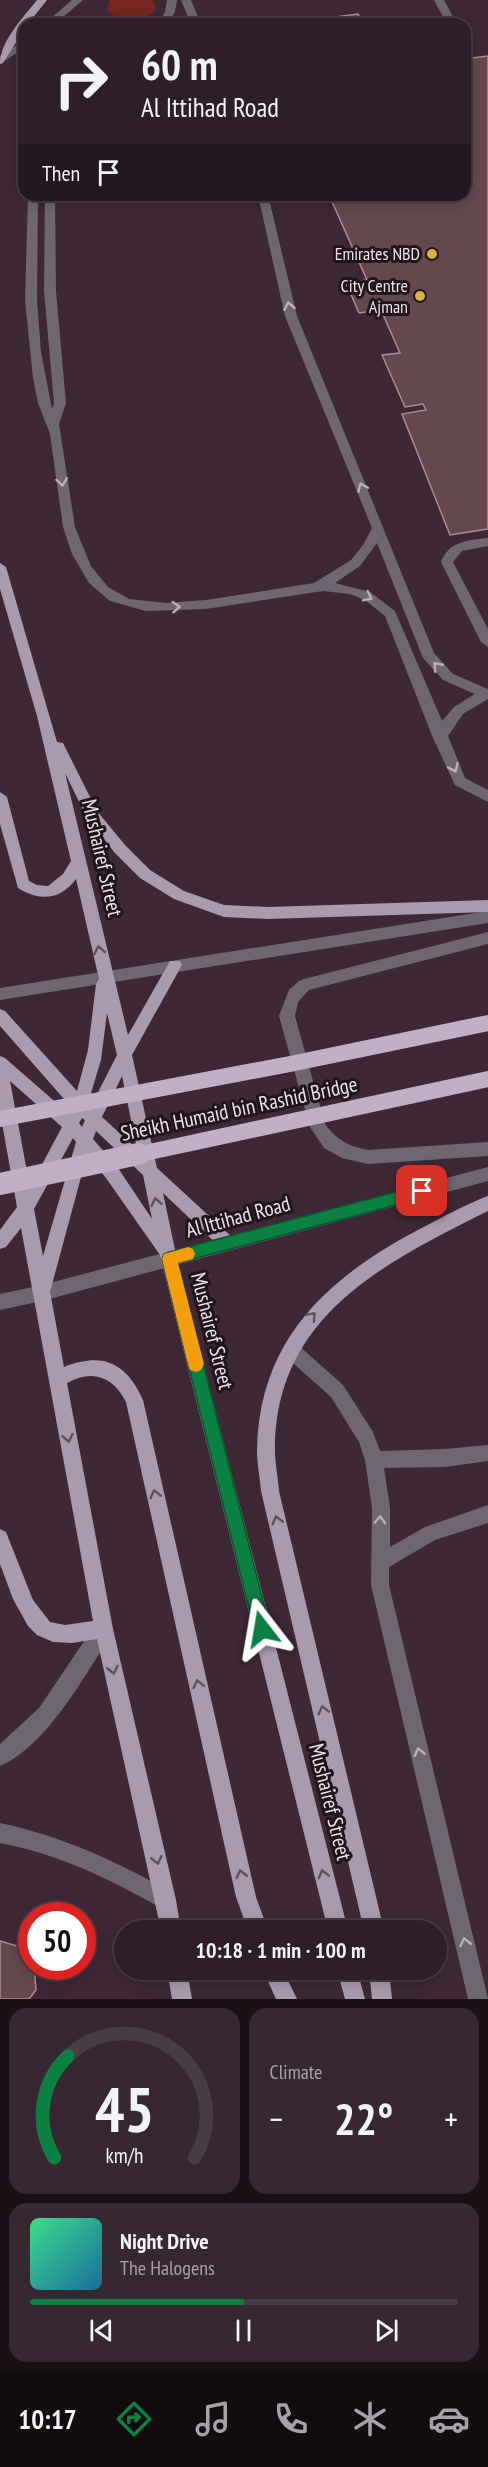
<!DOCTYPE html>
<html lang="en">
<head>
<meta charset="utf-8">
<style>
	body { margin:0; font-family:"PT Sans Narrow",sans-serif; background:#362730; color:#f1f3f6; height:100vh; display:flex; flex-direction:column; font-size:22px; white-space:nowrap }
	* { box-sizing:border-box; margin:0 }
	p { font-size:20px; color:#a7a2a8 }
	.icon { flex:none; width:33px; height:33px; fill:none; stroke:currentColor; stroke-width:2; stroke-linecap:round; stroke-linejoin:round }
	.map { position:relative; height:1999px; overflow:hidden }
	.details { display:flex; flex-direction:column; gap:9px; padding:9px; background:#191016; flex:1 }
	.details>* { flex:none }
	.guide { position:absolute; left:18px; top:18px; width:453px; height:183px; border-radius:18px; box-shadow:0 3px 15px #0003,0 0 0 2px #493c45; background:#2e1e28; color:#f1f3f6; overflow:hidden }
	.speed { position:absolute; left:18px; top:1902px; display:flex; gap:12px; font-size:30px; font-weight:700; text-align:center }
	.speed>* { display:grid; place-content:center; width:78px; height:78px; border-radius:50%; background:#2e1e28; box-shadow:0 3px 15px #0003,0 0 0 2px #493c45; line-height:1 }
	.speed .limit { border:9px solid #d22; background:#fff; color:#111 }
	.pin { position:absolute; display:grid; place-items:center; width:51px; height:51px; color:#fff; margin:-26px; border-radius:12px; box-shadow:0 3px 9px #0006 }
	.me { position:absolute; width:66px; margin:-33px; rotate:346deg; stroke-linejoin:round; filter:drop-shadow(0 0 4px #0008) }
	.turn { display:flex; align-items:center; gap:21px; height:126px; padding:0 24px; font-size:27px }
	.turn .icon { width:78px; height:78px; stroke-width:2.5 }
	.turn b { display:block; font-size:42px; line-height:51px }
	.then { display:flex; align-items:center; height:57px; padding:0 24px; background:#0003; gap:12px; font-size:22px }
	.big { font-size:45px; font-weight:700; line-height:1.1 }
	.details .tile { flex:1; display:flex; flex-direction:column; justify-content:center; gap:9px; min-width:0; padding:0 21px; border-radius:18px; background:#362730 }
	.details .dial { align-items:center; gap:0 }
	.dial svg { height:156px; overflow:visible; fill:none; stroke:#493c45; stroke-width:7; stroke-linecap:round; text-anchor:middle }
	.dial text { fill:#f1f3f6; stroke:none }
	.song { display:flex; align-items:center; gap:18px }
	.cover { width:72px; height:72px; border-radius:9px; background:linear-gradient(135deg,hsl(150 70% 55%),hsl(200 70% 35%)) }
	.played { height:6px; border-radius:3px; background:linear-gradient(90deg,#0b8043 50%,#493c45 50%) }
	.keys { display:flex; justify-content:space-around; direction:ltr }
	.heat { display:flex; justify-content:space-between; align-items:center; font-size:33px; direction:ltr }
	.details .tiles { flex:1; display:grid; gap:9px; grid-template-columns:1fr 1fr }
	.tile:last-child { grid-column:span 2 }
	.trip { position:absolute; left:114px; top:1920px; width:333px; height:60px; border-radius:30px; background:#2e1e28; box-shadow:0 3px 15px #0003,0 0 0 2px #493c45; font-weight:700; line-height:60px; text-align:center }
	.tabs { display:flex; height:96px; justify-content:space-around; align-items:center; background:#120c10; color:#a7a2a8 }
	.tabs .icon { width:42px; height:42px }
	.tabs .active { color:#0b8043 }
	.tabs b { font-size:27px; color:#f1f3f6 }
	.map>svg:first-child { display:block }
	.green { fill:#782623 }
	.building { fill:#64484e; stroke:#ad8d94; stroke-width:1.5 }
	.lines { fill:none; stroke-linecap:round; stroke-linejoin:round }
	.minor { fill:#6e6670; fill-rule:evenodd }
	.major { fill:#aa9aae; fill-rule:evenodd }
	.highway-bridge-far1 { stroke:#c2afc7; stroke-width:16 }
	.highway-bridge { stroke:#c2afc7; stroke-width:22 }
	.oneway { stroke:#bbafb8 }
	.oneway2 { stroke:#5e515d }
	.route { fill:#0b8043; stroke:#07532c; stroke-width:1.5 }
	.slow { fill:#f59e0b }
	.poi-dot { fill:#d8b434; stroke:#1f151b; stroke-width:2 }
	.labels { text-anchor:middle; stroke-width:6; stroke-linejoin:round; paint-order:stroke }
	.far-poi-label { font-size:18px; fill:#eedfe8; stroke:#1f151b; text-anchor:end }
	.street-label { font-size:21px; fill:#eedfe8; stroke:#1f151b }
</style>
</head>
<body>
<div class="map">
<svg width="488" height="1999" viewBox="0 0 488 1999">
	<rect width="100%" height="100%" fill="#3e2836"/>
	<path class="green" d="M110,0H153L156,9C145,23 119,24 107,10Z"/>
	<path class="building" d="M358,14L363,24H280Z
		M488,56V529L450,535L402,414L426,410L423,404L405,407L382,355L400,353L381,310L359,313L346,283L367,280L329,195H465V59Z
		M0,1941L31,1950L32,1966H34L36,1990L29,1999H0Z"/>
	<g class="lines">
		<path class="minor" d="M72,0H83L55,24H44Z
			M167,0H177L175,12L168,24H158L165,12Z
			M181,0H191L201,24H191Z
			M434,0H444L457,24H447Z
			M24,40V48L0,64V56Z
			M28,195H38L37,300L41,352L52,409L54,403L44,291L45,195H55L56,291L66,403L59,424L75,527L91,566L108,587L129,599L166,603L206,600L314,583L351,560L363,545L372,528L285,316L258,195H268L297,316L434,653L453,674L488,689V699L463,714L448,736L465,778L488,790V802L455,785L433,738L385,616L365,600L350,594L323,591L206,609L146,611L110,601L89,583L72,554L63,527L50,434L38,403L33,378L25,300ZM377,543L423,658L443,680L475,694L454,707L442,721L395,611L370,592L335,583L360,566Z
			M488,538V546L462,551L453,562L488,629V647L481,642L441,562C449,541 468,540 488,538Z
			M488,911V923L0,1000V988Z
			M488,932V944L309,990L298,1002L295,1016L325,1124C337,1140 348,1146 368,1150L488,1142V1156L368,1164L342,1158L324,1148L310,1127L279,1016L289,990L299,981L304,979Z
			M488,1167V1181L42,1301L0,1310V1294L42,1285Z
			M291,1342L297,1344L343,1385L373,1432L380,1451L445,1449L488,1445V1461L445,1467L384,1468L390,1508V1547L425,1527L488,1505V1523L435,1540L389,1567V1585L488,1999H468L371,1585L372,1508L365,1460L359,1442L331,1397L285,1356L283,1350L285,1344Z
			M104,1620L111,1622L113,1629L111,1636C83,1677 47,1746 0,1766V1744L39,1708L97,1622Z
			M0,1823C62,1836 118,1862 173,1893L176,1900L173,1907L166,1910L159,1907C108,1878 58,1854 0,1843Z"/>
		<path class="major" d="M37,0H47L28,24H24V30L3,63L0,64C0,41 23,18 37,0Z
			M0,563L6,567L57,742L63,743L97,811L125,845L150,870L184,891L224,905L268,907L488,900V912L268,919L224,917L174,899L140,878L115,853L87,818L65,773L128,1035L170,961H180L182,965L132,1055L157,1168L233,1238L235,1243L233,1248L227,1250L221,1248L163,1193L177,1259L348,1930H328L160,1255L106,1178L87,1155L50,1292L64,1367C102,1352 126,1362 143,1400L256,1897L268,1930H248L236,1897L126,1402C113,1376 92,1369 67,1383L113,1629L176,1900L181,1930H161L97,1639L72,1643L53,1642L37,1635L28,1626L13,1599L0,1564V1529L6,1532L33,1600L50,1622L65,1625L93,1621L21,1228L6,1247L0,1249V1230L17,1207L0,1112V1056L5,1058L68,1113L71,1107L0,1026V1009L5,1011L77,1091L88,1050L96,984L99,979L76,879C60,901 39,901 18,888L0,824V792L7,797L29,881L37,885L48,886L63,874L71,861L37,716L0,589ZM107,1013L117,1055L91,1106L88,1103L101,1060ZM122,1076L137,1149L102,1117ZM10,1081L62,1127L30,1187ZM82,1118L85,1120L82,1127L79,1123ZM96,1131L143,1175L152,1219L118,1168L93,1139ZM73,1138L76,1142L43,1256L34,1209Z
			M488,1196V1211C384,1263 275,1316 275,1450C275,1464 278,1477 279,1491L384,1930H364L261,1491C260,1477 257,1464 257,1450C259,1340 327,1278 418,1230C441,1218 464,1205 488,1196Z
			M167,1970H187L192,1999H172Z
			M263,1970H283L297,1999H276Z
			M337,1970H357L365,1999H345Z
			M369,1970H389L392,1999H372Z"/>
		<path class="highway-bridge-far1" d="M0,1119L290,1064L488,1023
			M131,1156L488,1079"/>
		<path class="highway-bridge" d="M0,1184L138,1154"/>
	</g>
	<defs><path id="oneway-chevron" d="M-2-3.5L2.5 0L-2 3.5" fill="none" stroke-width="1.6" stroke-linecap="round" stroke-linejoin="round" transform="scale(1.5)"/></defs>
	<g class="oneway">
		<use href="#oneway-chevron" transform="translate(289 306) rotate(-100)"/>
		<use href="#oneway-chevron" transform="translate(62 482) rotate(82)"/>
		<use href="#oneway-chevron" transform="translate(362 487) rotate(-113)"/>
		<use href="#oneway-chevron" transform="translate(368 597) rotate(27)"/>
		<use href="#oneway-chevron" transform="translate(176 607) rotate(-4)"/>
		<use href="#oneway-chevron" transform="translate(437 666) rotate(-132)"/>
		<use href="#oneway-chevron" transform="translate(454 768) rotate(66)"/>
		<use href="#oneway-chevron" transform="translate(380 1520) rotate(-87)"/>
		<use href="#oneway-chevron" transform="translate(419 1752) rotate(-103)"/>
		<use href="#oneway-chevron" transform="translate(465 1942) rotate(-103)"/>
	</g>
	<g class="oneway2">
		<use href="#oneway-chevron" transform="translate(99 950) rotate(-101)"/>
		<use href="#oneway-chevron" transform="translate(156 1202) rotate(-102)"/>
		<use href="#oneway-chevron" transform="translate(312 1316) rotate(-49)"/>
		<use href="#oneway-chevron" transform="translate(68 1438) rotate(79)"/>
		<use href="#oneway-chevron" transform="translate(155 1494) rotate(-103)"/>
		<use href="#oneway-chevron" transform="translate(277 1520) rotate(-104)"/>
		<use href="#oneway-chevron" transform="translate(113 1670) rotate(77)"/>
		<use href="#oneway-chevron" transform="translate(198 1684) rotate(-103)"/>
		<use href="#oneway-chevron" transform="translate(323 1710) rotate(-104)"/>
		<use href="#oneway-chevron" transform="translate(157 1860) rotate(77)"/>
		<use href="#oneway-chevron" transform="translate(241 1874) rotate(-103)"/>
		<use href="#oneway-chevron" transform="translate(323 1874) rotate(-104)"/>
	</g>
	<path class="route" d="M422,1185L427,1187L429,1191L427,1196L422,1198L178,1263L270,1629L268,1634L262,1637L256,1634L254,1629L162,1259L164,1254L169,1252Z"/>
	<path class="slow" d="M188,1247L193,1249L195,1254L193,1259L178,1263L204,1364L201,1370L196,1372L190,1370L188,1364L162,1259L164,1254Z"/>
	<g class="poi-dot">
		<circle cx="432" cy="254" r="6"/>
		<circle cx="420" cy="296" r="6"/>
	</g>
	<g class="labels">
		<g class="far-poi-label">
			<text x="420" y="260">Emirates NBD</text>
			<text x="408" y="292">City Centre<tspan x="408" dy="21">Ajman</tspan></text>
		</g>
		<g class="street-label">
			<text transform="translate(102 858) rotate(77)" y="7">Mushairef Street</text>
			<text transform="translate(239 1109) rotate(-12)" y="7">Sheikh Humaid bin Rashid Bridge</text>
			<text transform="translate(238 1217) rotate(-15)" y="7">Al Ittihad Road</text>
			<text transform="translate(212 1331) rotate(76)" y="7">Mushairef Street</text>
			<text transform="translate(330 1802) rotate(76)" y="7">Mushairef Street</text>
		</g>
	</g>
</svg>
<div class="speed"><div class="limit">50</div></div>
<div class="pin" style="left:422px;top:1191px;background:#d93025"><svg class="icon" aria-label="arrive" viewBox="0 0 24 24"><path d="M6 21V4h12l-3 4 3 4H6"/></svg></div>
<svg class="me" style="left:262px;top:1629px" viewBox="-20 -20 40 40"><path d="M0-17L14 15 0 8-14 15z" fill="#0b8043" stroke="#fff" stroke-width="4"/></svg>
<div class="trip">10:18 · 1 min · 100 m</div>
<div class="guide">
<div class="turn"><svg class="icon" aria-label="right" viewBox="0 0 24 24"><path d="M7 20v-9h11M14 6l5 5-5 5"/></svg><div><b>60 m</b>Al Ittihad Road</div></div>
<div class="then">Then<svg class="icon" aria-label="arrive" viewBox="0 0 24 24"><path d="M6 21V4h12l-3 4 3 4H6"/></svg></div>
</div>
</div>
<section class="details">
<div class="tiles">
<div class="tile dial"><svg viewBox="0 0 100 80">
<path d="M14 69A42 42 0 1 1 86 69"/>
<path d="M14 69A42 42 0 0 1 21 17" stroke="#0b8043"/>
<text x="50" y="56" font-size="32" font-weight="700">45</text>
<text x="50" y="72" font-size="11">km/h</text>
</svg></div>
<div class="tile"><p>Climate</p>
<div class="heat"><a>−</a><b class="big">22°</b><a>+</a></div>
</div>
<div class="tile">
<div class="song"><i class="cover"></i><div><b>Night Drive</b><p>The Halogens</p></div></div>
<div class="played"></div>
<div class="keys"><svg class="icon" aria-label="previous" viewBox="0 0 24 24"><path d="M18 5L8 12l10 7zM5 5v14"/></svg><svg class="icon" aria-label="pause" viewBox="0 0 24 24"><path d="M8 5v14M16 5v14"/></svg><svg class="icon" aria-label="next" viewBox="0 0 24 24"><path d="M6 5l10 7-10 7zM19 5v14"/></svg></div>
</div>
</div>
</section>
<nav class="tabs">
<b>10:17</b>
<svg class="icon active" aria-label="directions" viewBox="0 0 24 24"><path d="M12 3l9 9-9 9-9-9zM9 14v-3h6M13 9l2 2-2 2"/></svg>
<svg class="icon" aria-label="music" viewBox="0 0 24 24"><path d="M9 18V5l10-2v13"/><circle cx="6" cy="18" r="3"/><circle cx="16" cy="16" r="3"/></svg>
<svg class="icon" aria-label="phone" viewBox="0 0 24 24"><path d="M5 4h4l2 5-3 2q2 4 5 5l2-3 5 2v4C11 20 4 13 5 4z"/></svg>
<svg class="icon" aria-label="climate" viewBox="0 0 24 24"><path d="M12 3v18M4 7l16 10M4 17L20 7"/></svg>
<svg class="icon" aria-label="car" viewBox="0 0 24 24"><path d="M5 17H2v-5l4-1 3-4h7l3 4 3 1v5h-3M9 17h6M6 11h13"/><circle cx="7" cy="17" r="2"/><circle cx="17" cy="17" r="2"/></svg>
</nav>
</body>
</html>
